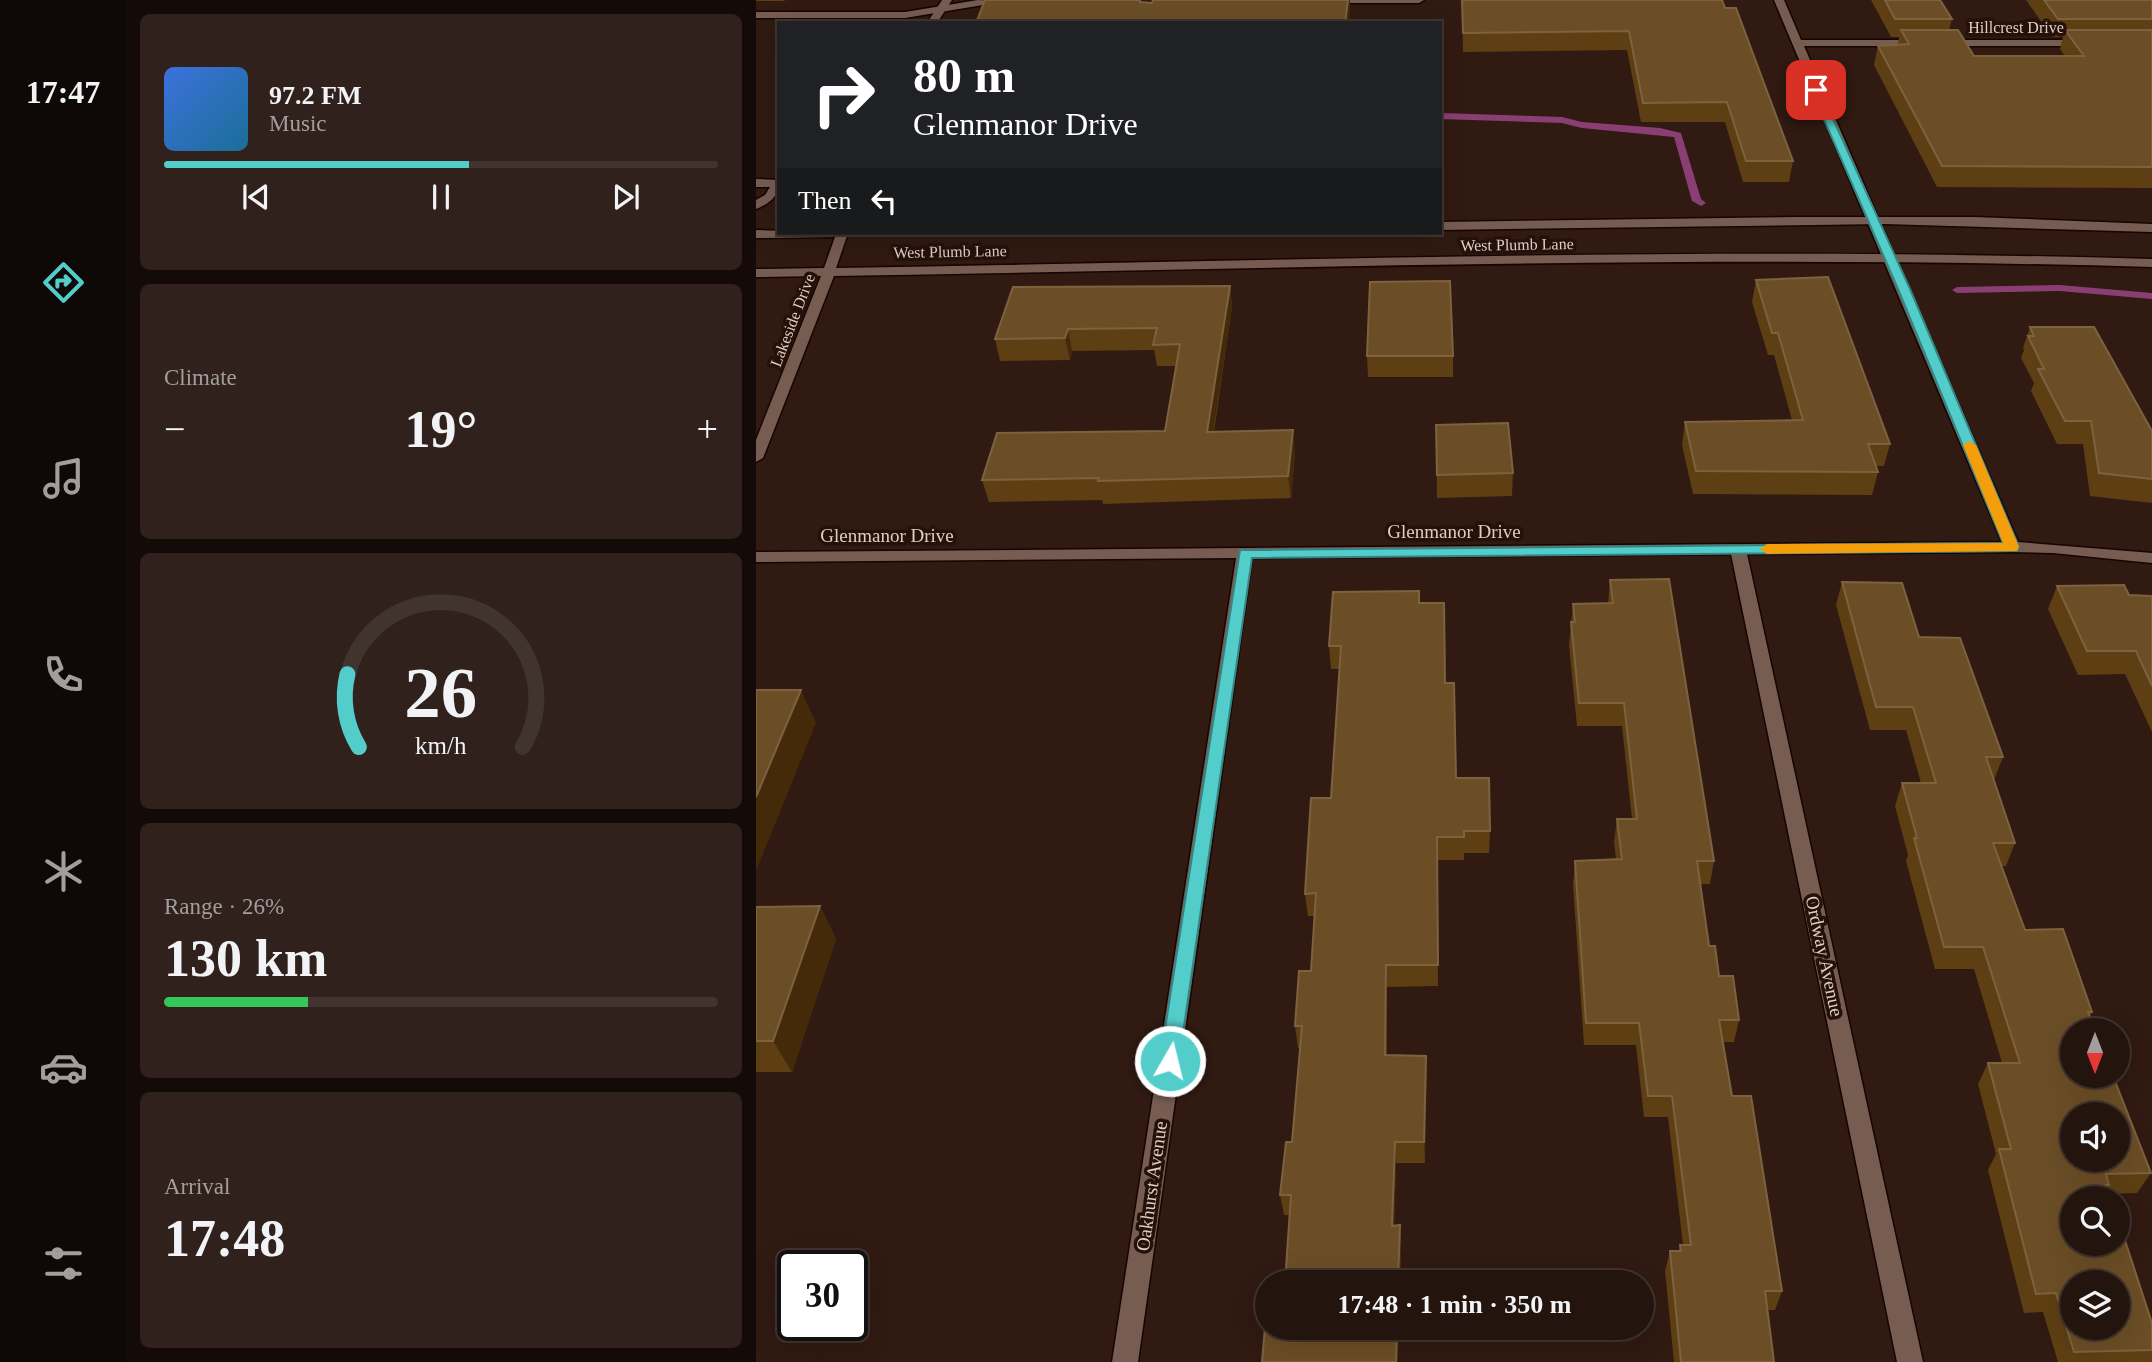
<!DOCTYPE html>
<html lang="en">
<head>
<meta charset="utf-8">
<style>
	body { margin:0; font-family:Georgia,serif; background:#30211c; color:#f1f3f6; height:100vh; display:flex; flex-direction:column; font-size:26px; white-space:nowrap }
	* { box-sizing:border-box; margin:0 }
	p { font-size:23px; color:#a39e9e }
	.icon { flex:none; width:38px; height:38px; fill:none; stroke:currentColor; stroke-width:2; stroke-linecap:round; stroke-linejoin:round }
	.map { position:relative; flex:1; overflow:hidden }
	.drawer { display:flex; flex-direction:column; gap:14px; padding:14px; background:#140b08; width:630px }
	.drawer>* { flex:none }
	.hud { position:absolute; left:21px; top:21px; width:665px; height:214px; border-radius:0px; box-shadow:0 7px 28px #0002,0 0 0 2px #41332e; background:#202124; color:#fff; overflow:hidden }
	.needle { width:46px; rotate:180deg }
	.fabs { position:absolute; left:1304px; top:1018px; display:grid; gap:14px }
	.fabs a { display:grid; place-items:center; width:70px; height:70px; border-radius:50%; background:#24140e; box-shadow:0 7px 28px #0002,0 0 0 2px #41332e; font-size:35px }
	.speed { position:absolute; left:21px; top:1250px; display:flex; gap:14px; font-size:35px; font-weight:700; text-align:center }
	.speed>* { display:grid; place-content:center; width:91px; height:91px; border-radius:50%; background:#24140e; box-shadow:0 7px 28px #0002,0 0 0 2px #41332e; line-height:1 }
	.speed .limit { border:4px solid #111; border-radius:10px; background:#fff; color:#111 }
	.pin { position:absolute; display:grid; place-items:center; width:60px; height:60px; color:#fff; margin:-30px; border-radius:14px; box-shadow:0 4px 10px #0006 }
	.me { position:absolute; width:77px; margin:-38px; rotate:8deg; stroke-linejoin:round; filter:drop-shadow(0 0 5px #0008) }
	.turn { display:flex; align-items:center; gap:24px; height:147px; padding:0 21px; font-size:32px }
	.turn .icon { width:91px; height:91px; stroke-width:2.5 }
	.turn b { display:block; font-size:49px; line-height:60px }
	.then { display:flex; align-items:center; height:66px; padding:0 21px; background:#0003; gap:14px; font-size:26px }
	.big { font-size:52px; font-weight:700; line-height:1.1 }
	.drawer .tile { flex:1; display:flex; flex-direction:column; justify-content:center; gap:10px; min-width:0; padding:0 24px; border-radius:10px; background:#30211c }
	.drawer .dial { align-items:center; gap:0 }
	.dial svg { height:182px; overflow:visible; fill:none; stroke:#41332e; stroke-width:7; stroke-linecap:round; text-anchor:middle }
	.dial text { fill:#f1f3f6; stroke:none }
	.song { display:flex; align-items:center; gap:21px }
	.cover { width:84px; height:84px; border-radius:10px; background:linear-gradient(135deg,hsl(220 70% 55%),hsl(200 70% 35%)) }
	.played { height:7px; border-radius:4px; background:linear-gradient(90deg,#53cdca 55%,#41332e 55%) }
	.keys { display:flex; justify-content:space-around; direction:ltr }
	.heat { display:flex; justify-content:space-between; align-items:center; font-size:38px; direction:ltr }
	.charge { height:10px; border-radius:5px; background:linear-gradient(90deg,#34c759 26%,#41332e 0) }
	.trip { position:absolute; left:499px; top:1270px; width:399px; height:70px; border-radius:35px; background:#24140e; box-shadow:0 7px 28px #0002,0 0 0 2px #41332e; font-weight:700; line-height:70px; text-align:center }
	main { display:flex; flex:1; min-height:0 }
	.tabs { display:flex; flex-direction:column; width:126px; justify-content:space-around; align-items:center; background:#0e0806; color:#a39e9e }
	.tabs .icon { width:49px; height:49px }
	.tabs .on { color:#53cdca }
	.tabs b { font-size:32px; color:#f1f3f6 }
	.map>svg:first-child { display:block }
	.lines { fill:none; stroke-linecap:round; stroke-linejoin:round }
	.stream { fill:#8a3f74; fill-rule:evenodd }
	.lane-casing { stroke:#170501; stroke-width:3 }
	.street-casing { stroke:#170501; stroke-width:3 }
	.secondary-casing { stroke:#170501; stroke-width:3 }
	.lane { fill:#775c52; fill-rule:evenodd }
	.street { fill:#775c52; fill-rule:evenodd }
	.secondary { fill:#775c52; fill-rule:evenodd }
	.wall { fill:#5d3f13 }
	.shaded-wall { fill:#452a0a }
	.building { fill:#6b4e26; stroke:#7d6240; stroke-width:2; fill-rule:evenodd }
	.route { fill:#53cdca; stroke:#368583; stroke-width:2 }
	.slow { fill:#f59e0b }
	.labels { text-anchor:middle; stroke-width:7; stroke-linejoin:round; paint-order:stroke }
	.far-street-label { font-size:16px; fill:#decec8; stroke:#261109 }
	.street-label { font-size:19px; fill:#decec8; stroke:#261109 }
</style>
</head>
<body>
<main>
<nav class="tabs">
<b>17:47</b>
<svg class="icon on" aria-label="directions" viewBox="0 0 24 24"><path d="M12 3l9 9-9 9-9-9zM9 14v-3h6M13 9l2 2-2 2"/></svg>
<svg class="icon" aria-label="music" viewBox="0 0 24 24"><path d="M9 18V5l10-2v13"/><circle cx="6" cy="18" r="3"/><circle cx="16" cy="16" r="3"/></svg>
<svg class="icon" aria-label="phone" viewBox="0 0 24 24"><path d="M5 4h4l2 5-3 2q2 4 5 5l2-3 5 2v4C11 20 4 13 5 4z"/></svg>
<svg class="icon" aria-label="climate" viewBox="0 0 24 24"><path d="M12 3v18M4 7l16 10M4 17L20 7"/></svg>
<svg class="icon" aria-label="car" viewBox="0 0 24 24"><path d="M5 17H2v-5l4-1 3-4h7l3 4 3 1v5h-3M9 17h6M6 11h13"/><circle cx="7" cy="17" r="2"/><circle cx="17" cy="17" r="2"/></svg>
<svg class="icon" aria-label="filters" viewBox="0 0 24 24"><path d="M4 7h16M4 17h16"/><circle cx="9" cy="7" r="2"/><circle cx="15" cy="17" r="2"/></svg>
</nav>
<section class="drawer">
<div class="tile">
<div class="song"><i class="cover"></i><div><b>97.2 FM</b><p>Music</p></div></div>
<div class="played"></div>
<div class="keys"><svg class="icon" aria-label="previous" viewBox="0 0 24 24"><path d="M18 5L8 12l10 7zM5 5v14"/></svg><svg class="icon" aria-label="pause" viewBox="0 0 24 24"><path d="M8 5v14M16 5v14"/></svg><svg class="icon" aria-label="next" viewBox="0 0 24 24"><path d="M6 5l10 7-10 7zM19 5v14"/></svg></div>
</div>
<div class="tile"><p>Climate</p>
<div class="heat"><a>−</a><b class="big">19°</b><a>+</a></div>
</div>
<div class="tile dial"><svg viewBox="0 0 100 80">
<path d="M14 69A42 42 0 1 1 86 69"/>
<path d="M14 69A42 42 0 0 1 9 37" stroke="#53cdca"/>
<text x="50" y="56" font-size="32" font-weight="700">26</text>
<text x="50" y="72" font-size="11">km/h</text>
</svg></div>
<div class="tile"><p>Range · 26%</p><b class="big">130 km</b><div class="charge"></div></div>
<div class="tile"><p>Arrival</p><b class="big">17:48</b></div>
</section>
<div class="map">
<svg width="1396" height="1362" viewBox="0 0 1396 1362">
	<rect width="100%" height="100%" fill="#301a12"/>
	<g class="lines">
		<path class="stream" d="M684,113L806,117L826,122L904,128L925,133L945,199L950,203L945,206L936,201L918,137L826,128L806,123L684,119Z
			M1304,285L1396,293V299L1304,291L1201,293L1196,290L1201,287Z"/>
		<defs>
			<path id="lane" d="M0,179L23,180C23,196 15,203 0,209V200L9,195L14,187H0Z"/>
			<path id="street" d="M222,0L256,2L251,5H227L149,18H0V12H149Z
				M564,0H668L663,3H569Z
				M1018,0H1028L1045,40H1330L1335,43L1330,46H1048L1262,542L1396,553V563L1297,553L1256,552L991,554L1167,1362H1141L975,554L496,558L382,1362H356L480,558L0,562V552L1246,542Z"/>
			<path id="secondary" d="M186,0H196L181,23H171Z
				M1040,217H1218L1396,224V232L1129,224L684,230V222Z
				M0,230L96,233L91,236L80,268C519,261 958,246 1396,259V267C957,254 517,269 78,276L7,458L0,462V440L65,276L0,277V269L68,268L79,237L0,238Z"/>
		</defs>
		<use href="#lane" class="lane-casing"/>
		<use href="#street" class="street-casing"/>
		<use href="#secondary" class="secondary-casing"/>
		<use href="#lane" class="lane"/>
		<use href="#street" class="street"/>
		<use href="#secondary" class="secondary"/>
	</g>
	<path class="wall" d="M0,0H29L28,1H0Z
		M706,0L969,8L1037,161L1033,182H987L969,122H885L871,50L707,52Z
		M1115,0H1184L1196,19L1193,30L1218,56H1309L1304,49L1307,37H1296L1270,0H1396V188L1181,187L1118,65L1122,46L1142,45L1143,37H1135Z
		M1000,280L1134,444L1128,466H1119L1122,472L1116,495L937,494L926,445L929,422L1036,420L1018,355H1012L996,302Z
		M474,286L476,307L458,432L539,453L535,498L347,504L346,500L233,502L226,480L409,431L420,366H401L398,350L316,351L314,360L244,361L239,339Z
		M1274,327L1396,431V503L1334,496L1327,444H1301L1275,391L1278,383L1265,358L1268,350L1267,348Z
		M611,356H697V377H612Z
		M680,425L757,473L756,496L681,498Z
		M854,580L958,861L954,884H944L953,946L963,976L983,1020L978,1042H967L976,1096L1026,1291L1019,1310H1011L1018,1362H918L909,1271L914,1251H923L924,1245H927L912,1117H888L880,1045H828L817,884L819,861L860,859L858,842L861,819H876L866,726H821L813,645L817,604H852Z
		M1086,582L1163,637L1247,757L1238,780L1259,843L1250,866H1245L1269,930L1336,1012L1334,1017L1395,1173L1381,1193L1353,1194L1396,1323V1361L1395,1362H1302L1287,1312L1268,1313L1232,1170L1240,1154L1222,1084L1232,1063H1246L1218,969H1179L1150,861L1152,855L1139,806L1146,783H1165L1150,730H1114L1080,605Z
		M1301,586L1373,595L1396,596V732L1369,674L1322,675L1292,609Z
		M663,591V603L689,683L700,778L734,831L733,853H708V860H681L682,986L631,987V1055L670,1056L669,1163H640L638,1225H644L645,1245L644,1283H529L534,1215H528L524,1195L536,1142L544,1048H542L539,1026L555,971L559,916H552L549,894L575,798L584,669H575L573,646Z
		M64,906L80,939L36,1072H0V907Z"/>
	<path class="shaded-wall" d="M592,0H594V6L593,23H589Z
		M474,286L476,307L454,454L451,432Z
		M312,329L316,351L314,360L309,338Z
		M537,430L539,453L535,498L532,476Z
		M45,690L60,723L0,871V797Z
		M64,906L80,939L36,1072L17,1041Z
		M630,965L631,987L630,1077L629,1055Z
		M670,1056L671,1077L669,1163L668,1142Z
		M639,1142L640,1163L638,1245L636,1226Z
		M644,1225L645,1245L644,1283H642Z
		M641,1328H643L642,1362H640Z"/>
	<path class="building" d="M229,0H384V2L396,3L397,0H592L589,23H220Z
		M706,0H966L969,8H980L1037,161H990L971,102L887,103L873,31L707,33Z
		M1129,0H1184L1196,19H1139Z
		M1288,0H1396V19H1302Z
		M1145,30H1202L1218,56H1328L1309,30H1396V167L1186,166L1122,46L1153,44Z
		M1072,277L1134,444H1112L1122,472L940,471L929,422L1047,420L1022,333H1016L1000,280Z
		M694,281L697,356H611L614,282Z
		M474,286L451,432L537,430L532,476L342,481L343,478L226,480L241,433L409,431L424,344L397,345L401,328L312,329L309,338L239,339L257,287Z
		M1274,327H1338L1396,431V479L1343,473L1335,421H1309L1282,369H1288L1272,336H1278Z
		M752,423L757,473L681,475L680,425Z
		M913,579L958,861H941L953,946H959L963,976H977L983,1020H963L976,1096H995L1026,1291H1009L1018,1362H925L914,1251H925L924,1245H935L916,1096H892L883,1023H830L819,861L866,859L861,819H881L868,703H823L815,622H819L817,604L857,603L854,580Z
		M1086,582L1146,583L1163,637L1204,638L1247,757H1230L1259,843H1237L1269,930L1307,929L1336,1012H1332L1339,1031H1316V1076H1357L1395,1173L1350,1174L1353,1185H1350L1355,1199H1316V1244H1362V1219L1396,1323V1350L1318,1352L1300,1293L1280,1294L1243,1149H1255L1232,1063H1264L1227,947H1188L1158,838H1161L1146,783H1180L1157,707H1120ZM1316,1115H1362V1160H1316ZM1316,1283H1362V1328H1316Z
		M1368,585L1373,595L1396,596V686L1380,651H1331L1301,586Z
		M663,591V603H688L689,683H698L700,778H733L734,831H708V837H681L682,965H630L629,1055L670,1056L668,1142H639L636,1226L644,1225L642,1283H529L535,1195H524L530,1142H536L546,1026H539L543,971H555L560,893L549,894L555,798H575L585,646H573L577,592Z
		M0,690H45L0,797Z
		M64,906L17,1041H0V907Z
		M511,1304V1328H641L640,1362H506Z"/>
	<path class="route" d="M1060,87L1064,90L1154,289L1263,547L1261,551L496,558L423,1061L421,1067L414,1070L406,1067L404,1061L484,550L1247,543L1142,289L1055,90Z"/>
	<path class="slow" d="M1213,441L1220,445L1263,547L1261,551L1011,554L1004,549L1011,544L1247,543L1207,445Z"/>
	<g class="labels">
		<g class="far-street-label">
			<text x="1260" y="33">Hillcrest Drive</text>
			<text transform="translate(761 244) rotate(-1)" y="6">West Plumb Lane</text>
			<text transform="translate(194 251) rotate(-1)" y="6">West Plumb Lane</text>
			<text transform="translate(36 320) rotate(-69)" y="6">Lakeside Drive</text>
		</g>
		<g class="street-label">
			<text x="698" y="538">Glenmanor Drive</text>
			<text x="131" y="542">Glenmanor Drive</text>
			<text transform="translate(1069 956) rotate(78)" y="7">Ordway Avenue</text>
			<text transform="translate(395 1186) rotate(-82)" y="7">Oakhurst Avenue</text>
		</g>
	</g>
</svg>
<div class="fabs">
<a><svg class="needle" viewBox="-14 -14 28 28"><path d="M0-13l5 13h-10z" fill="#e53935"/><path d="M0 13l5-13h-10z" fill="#a39e9e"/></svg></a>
<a><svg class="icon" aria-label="sound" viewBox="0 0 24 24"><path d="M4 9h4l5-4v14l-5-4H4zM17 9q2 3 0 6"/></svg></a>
<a><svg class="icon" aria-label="search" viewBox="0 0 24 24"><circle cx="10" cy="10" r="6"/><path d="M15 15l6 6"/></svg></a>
<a><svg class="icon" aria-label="layers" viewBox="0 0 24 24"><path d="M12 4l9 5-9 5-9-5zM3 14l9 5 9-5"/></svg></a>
</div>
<div class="speed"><div class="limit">30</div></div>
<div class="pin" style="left:1060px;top:90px;background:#d93025"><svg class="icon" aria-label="arrive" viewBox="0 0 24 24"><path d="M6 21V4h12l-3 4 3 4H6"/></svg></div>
<svg class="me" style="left:414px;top:1061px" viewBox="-20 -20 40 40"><circle r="17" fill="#53cdca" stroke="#fff" stroke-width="3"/><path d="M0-11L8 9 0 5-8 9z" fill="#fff"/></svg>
<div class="trip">17:48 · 1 min · 350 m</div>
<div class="hud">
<div class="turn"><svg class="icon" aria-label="right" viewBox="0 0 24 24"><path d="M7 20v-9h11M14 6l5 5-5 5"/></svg><div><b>80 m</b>Glenmanor Drive</div></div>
<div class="then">Then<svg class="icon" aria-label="left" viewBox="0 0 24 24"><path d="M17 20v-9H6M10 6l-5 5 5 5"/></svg></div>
</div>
</div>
</main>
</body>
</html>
